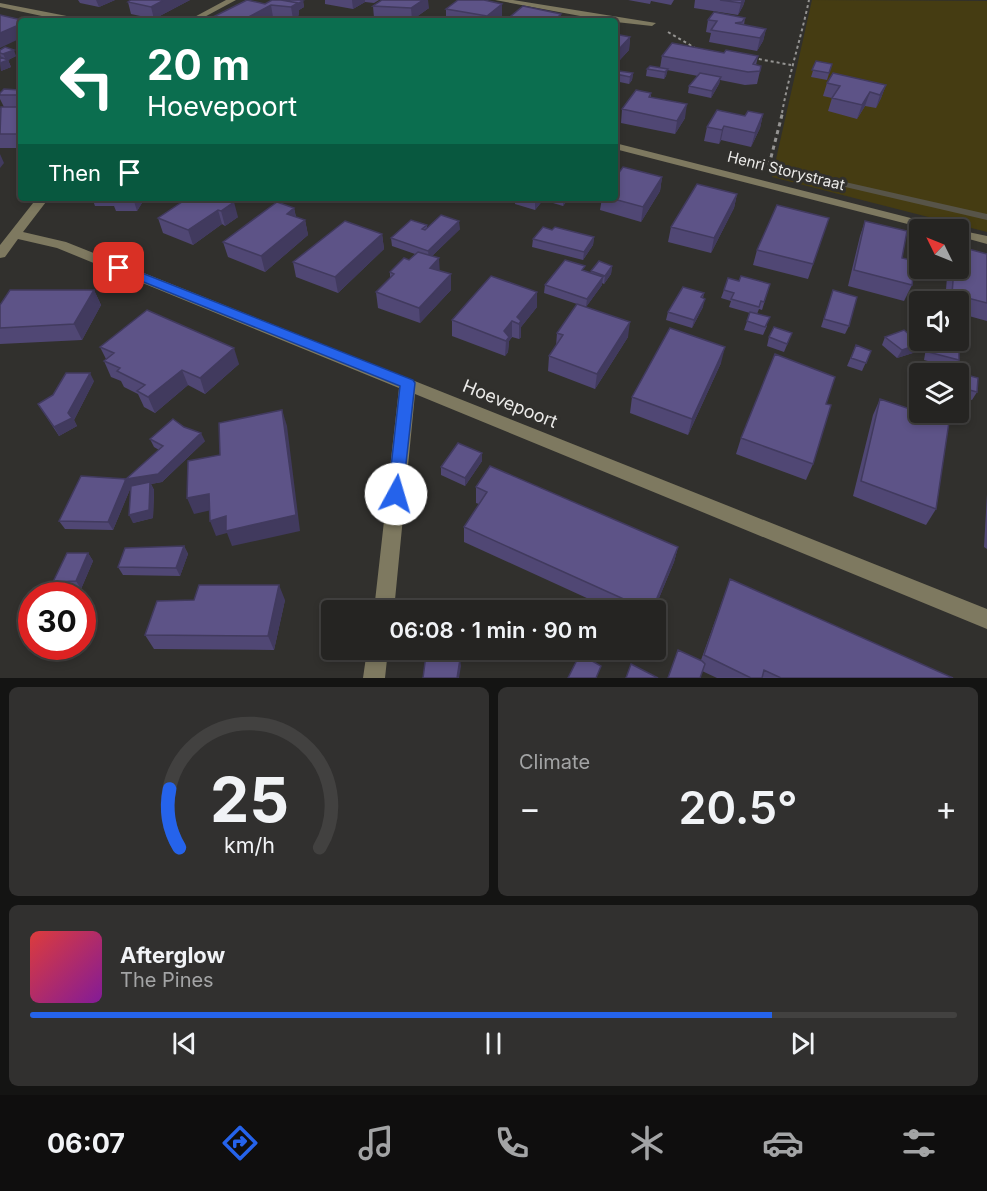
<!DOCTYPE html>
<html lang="en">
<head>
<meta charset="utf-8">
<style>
	body { margin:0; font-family:Inter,sans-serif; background:#31302f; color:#f1f3f6; height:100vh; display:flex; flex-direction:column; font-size:22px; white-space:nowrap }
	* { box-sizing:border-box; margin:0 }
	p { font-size:20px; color:#a3a4a5 }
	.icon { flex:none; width:33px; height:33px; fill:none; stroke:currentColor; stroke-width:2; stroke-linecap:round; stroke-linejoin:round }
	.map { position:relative; height:678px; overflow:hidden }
	.details { display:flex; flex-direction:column; gap:9px; padding:9px; background:#141413; flex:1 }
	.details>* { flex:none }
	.guide { position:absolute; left:18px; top:18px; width:600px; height:183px; border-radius:6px; box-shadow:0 3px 9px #0003,0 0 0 2px #424140; background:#0b6e4f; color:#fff; overflow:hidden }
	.needle { width:39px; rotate:313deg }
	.fabs { position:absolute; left:909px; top:219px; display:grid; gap:12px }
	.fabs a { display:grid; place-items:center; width:60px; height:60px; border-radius:6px; background:#252422; box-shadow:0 3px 9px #0003,0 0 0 2px #424140; font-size:30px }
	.speed { position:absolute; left:18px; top:582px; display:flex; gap:12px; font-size:30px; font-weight:700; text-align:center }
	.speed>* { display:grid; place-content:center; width:78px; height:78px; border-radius:50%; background:#252422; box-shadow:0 3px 9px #0003,0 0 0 2px #424140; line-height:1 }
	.speed .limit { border:9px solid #d22; background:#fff; color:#111 }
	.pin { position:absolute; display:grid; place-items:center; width:51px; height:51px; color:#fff; margin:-26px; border-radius:12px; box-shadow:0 3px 9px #0006 }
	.me { position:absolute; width:66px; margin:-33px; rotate:6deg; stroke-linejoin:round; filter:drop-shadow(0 0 4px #0008) }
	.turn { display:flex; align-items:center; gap:21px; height:126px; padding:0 30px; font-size:27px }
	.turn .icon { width:78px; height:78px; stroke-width:2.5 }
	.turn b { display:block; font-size:42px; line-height:51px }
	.then { display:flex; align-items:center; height:57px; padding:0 30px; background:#0003; gap:12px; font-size:22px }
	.big { font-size:45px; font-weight:600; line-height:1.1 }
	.details .widget { flex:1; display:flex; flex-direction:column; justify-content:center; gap:9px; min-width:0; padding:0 21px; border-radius:9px; background:#31302f }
	.details .dial { align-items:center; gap:0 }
	.dial svg { height:156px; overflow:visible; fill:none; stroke:#424140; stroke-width:7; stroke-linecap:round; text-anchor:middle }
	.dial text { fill:#f1f3f6; stroke:none }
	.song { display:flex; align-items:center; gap:18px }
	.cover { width:72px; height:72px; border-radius:9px; background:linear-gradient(135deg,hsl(0 70% 55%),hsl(290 70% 35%)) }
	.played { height:6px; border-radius:3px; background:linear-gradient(90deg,#2563eb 80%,#424140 80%) }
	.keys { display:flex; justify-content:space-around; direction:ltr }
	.heat { display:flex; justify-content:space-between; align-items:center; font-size:33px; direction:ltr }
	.details .tiles { flex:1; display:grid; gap:9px; grid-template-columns:1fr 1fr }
	.widget:last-child { grid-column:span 2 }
	.trip { position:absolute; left:321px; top:600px; width:345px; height:60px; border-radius:6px; background:#252422; box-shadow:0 3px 9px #0003,0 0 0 2px #424140; font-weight:600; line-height:60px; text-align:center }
	.dock { display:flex; height:96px; justify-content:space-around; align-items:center; background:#0f0e0e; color:#a3a4a5 }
	.dock .icon { width:42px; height:42px }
	.dock .active { color:#2563eb }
	.dock b { font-size:27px; color:#f1f3f6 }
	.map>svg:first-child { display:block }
	.green { fill:#453c12 }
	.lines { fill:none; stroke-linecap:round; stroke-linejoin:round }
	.stream { fill:#575448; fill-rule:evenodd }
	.path-far1 { stroke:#959492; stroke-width:2; stroke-dasharray:3 3; stroke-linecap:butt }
	.path { stroke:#959492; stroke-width:3; stroke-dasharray:4 4; stroke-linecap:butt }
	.minor { fill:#7e7960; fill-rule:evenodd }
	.wall { fill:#504774 }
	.shaded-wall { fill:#413a5e }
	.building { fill:#5d5387; stroke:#413a5e; stroke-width:1.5 }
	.route { fill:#2563eb; stroke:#184099; stroke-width:1.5 }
	.labels { text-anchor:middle; stroke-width:6; stroke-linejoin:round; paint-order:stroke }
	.far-street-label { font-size:15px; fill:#ebeae8; stroke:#31302d }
	.street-label { font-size:18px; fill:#ebeae8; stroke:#31302d }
</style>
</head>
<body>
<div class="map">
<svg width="987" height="678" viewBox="0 0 987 678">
	<rect width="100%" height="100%" fill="#31302d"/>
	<path class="green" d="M812,0L987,1V232L772,177Z"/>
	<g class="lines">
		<path class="stream" d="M811,175H814L987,214V220L811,179Z"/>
		<path class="path-far1" d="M668,32L695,48
			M753,58L791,65
			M782,113C789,74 801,38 809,0"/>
		<path class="path" d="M769,165L783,111"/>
		<path class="minor" d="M226,0H236L197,21H187Z
			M495,0H513L656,23L652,26L607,21Z
			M0,3L77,18L81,21H65L0,7Z
			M615,143L954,229L987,236V244L958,236V230H931L615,149Z
			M37,198H49L23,232L66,242L987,609V629L415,394L394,610H374L399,388L57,248L18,239L5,257L0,258V245Z
			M367,650H388L385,678H363Z"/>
	</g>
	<path class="wall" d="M78,0H115L99,7L80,3Z
		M131,0H190L154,19L131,14L128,2Z
		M272,0L303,1L304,7L299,10V15L294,18L273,17L265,21H212L211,18L261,3H267Z
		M325,0H379L374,3L365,2L353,9L325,4Z
		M628,0H674L671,5L651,1L650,4Z
		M695,0H745L743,6L738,15L694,8Z
		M373,6L429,8L412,20L374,18Z
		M446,9L502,16L496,21H446Z
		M745,18L744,25L766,29L763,41L757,51L709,42L711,33L706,32L708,20Z
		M615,34L630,37L629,50L618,62H615Z
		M0,50L16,56L8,60L11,67L1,71Z
		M724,53L758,56L756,65L760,71L757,84L745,85L720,80L719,84L711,98L688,93L689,86L698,76L667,70L666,76L664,79L646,76L647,69L660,68L662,56Z
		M816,61L832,64L827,80L811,77Z
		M633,73L632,80L629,84L615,81L616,74Z
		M827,83L886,85L881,98L876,108L865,106L857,119L828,111L832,98L823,96Z
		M21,87V148H0V108L4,107L0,99V93L19,90Z
		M651,93V97L685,118L675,134L621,123L622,109Z
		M763,114L760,128L751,147L721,140L719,144L704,141L707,127Z
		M662,177L660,191L641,222L600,210L602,198H615Z
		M737,194L734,208L711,253L668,242L671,227Z
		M92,198H145L137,211H116L114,206H95Z
		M188,198L238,217L225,226L222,224L193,245L163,233L158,218Z
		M515,198H569L563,206L543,200L535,210L515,204Z
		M294,208L296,217L305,220L308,235L265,272L228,257L223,242Z
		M829,218L808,279L753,265L757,250Z
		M865,221L902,258L912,285L904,301L848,286L860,236Z
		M427,225V229H460L432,256L439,271L451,274V290L420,323L378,308L376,292L390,278V272L409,260L415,254L392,246L391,238Z
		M552,230L594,237L593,245L583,260L532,247L533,239Z
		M382,234L384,249L338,293L296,277L293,262Z
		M961,247L987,254V321L958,313V302H945L947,277L952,268H958V252Z
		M612,266L611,274L604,284L602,283V285L586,307L628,337L595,389L548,371L549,356L556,346L557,333L577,304L544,293L545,285L585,271L591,273V271Z
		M739,281L770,284L762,310L759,309L757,314L767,326L763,335L744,330L750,313L729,307L731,301L721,298L724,290Z
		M94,290L101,305L82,340L0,344V305Z
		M833,290L849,326L845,334L821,327Z
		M704,293L703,298V307L692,328L666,320L668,312Z
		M537,307L521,327V337L519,339L512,337L509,341L508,352L505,356L452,336V320Z
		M792,333L784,352L767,346L769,337Z
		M885,337L916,352L897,358L882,345Z
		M930,340L959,360L954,368L924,360L926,348Z
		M856,345L871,351L862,371L847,366Z
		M100,347L239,364L205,394L188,385L155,413L144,407L138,394L124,387L121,381L111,377L104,361L106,359Z
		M721,363L688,435L630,413L632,397Z
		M956,372L978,378L977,392L972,400L958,397V374H955Z
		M94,381L74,420L77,426L59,436L38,404Z
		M880,399L936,509L926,525L853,496L873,415Z
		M826,404L813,464L806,480L736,454L741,438Z
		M150,439L205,441L162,482L151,484L154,490L153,518L133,523L131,487L126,479L159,450L154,447Z
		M482,453V461L465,486L441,475V467Z
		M126,479L131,487L113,530L65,529L59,521Z
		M476,487L678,547L674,562L654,610H613L464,542V527L479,504L476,503Z
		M987,494V549L984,547Z
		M184,546L188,554L180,576L123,575L118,567Z
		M88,553L93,561L81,589H59L53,582Z
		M730,579L953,678H717L702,671L701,660Z
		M194,600H285L274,650L154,649L145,635Z"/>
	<path class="shaded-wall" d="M96,0H115L99,7Z
		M164,0H190L154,19L151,7Z
		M352,0H365V2L353,9Z
		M423,0H428L429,8L412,20L411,8Z
		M743,0H745L743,6L738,15L741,3Z
		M303,1L304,7L299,10V15L293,19L291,7Z
		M502,4V16L496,21H487V16Z
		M271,5L273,17L265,21H241Z
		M561,14V21H554Z
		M21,24V38L0,48V33Z
		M766,29L763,41L757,51L760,38Z
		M630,37L629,50L618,62L619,49Z
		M14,50L16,56L8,60L11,67L1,71L0,63L6,60L3,54Z
		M668,69L666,76L664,79L665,72Z
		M633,73L632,80L629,84L630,77Z
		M721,77L719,84L711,98L712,91Z
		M886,85L881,98L876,108L880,95Z
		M870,92L865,106L857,119L862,105Z
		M687,104L685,118L675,134L677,121Z
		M763,114L760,128L751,147L755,133Z
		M724,126L721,140L719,144L722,130Z
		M0,154L4,163L0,168Z
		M662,177L660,191L641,222L643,207Z
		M737,194L734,208L711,253L714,238Z
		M133,198H145L137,211Z
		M535,198H543V200L535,210Z
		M563,198H569L563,206Z
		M234,202L238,217L225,226L221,211Z
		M294,208L297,223L287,214Z
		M218,210L222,224L193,245L188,230Z
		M305,220L308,235L265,272L261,256Z
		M459,221L460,229L429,259L428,251Z
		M382,234L384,249L338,293L335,277Z
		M594,237L593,245L583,260L584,252Z
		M439,258L440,274L430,268Z
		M612,266L611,274L604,284L605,276Z
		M451,274V290L420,323L419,308Z
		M603,277L602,285L586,307L587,299Z
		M94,290L101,305L82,340L74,324Z
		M537,292V307L521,327V337L519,339V324L517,317Z
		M705,299L703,307L692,328L694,320Z
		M512,321V337L509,341L508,352L505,356L506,341L504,331Z
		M630,322L628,337L595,389L597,374Z
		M920,344L916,352L897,358L902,350Z
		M725,347L721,363L688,435L692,419Z
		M234,348L239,364L205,394L200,378Z
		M182,370L188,385L155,413L148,397Z
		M90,373L94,381L74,420L77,426L59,436L54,427L68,413Z
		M282,410L287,426L300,531L232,546L227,533L216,536L210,521Z
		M201,433L205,441L162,482L151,484L154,490L153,518L133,523L129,515L150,484L131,487L126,479Z
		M482,453V461L465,486V478Z
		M126,479L131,487L113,530L108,522Z
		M209,494L216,509L194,514L187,498Z
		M184,546L188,554L180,576L176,568Z
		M678,547L674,562L654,610H652Z
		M88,553L93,561L81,589L76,581Z
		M279,585L285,600L274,650L268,636Z
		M460,659L461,666L459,678H457Z"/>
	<path class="building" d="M131,0H164L151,7L128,2Z
		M247,0L265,4L272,0H281L298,3L291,7L271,5L241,21H227L211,18Z
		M288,0H300L303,1L297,4H296L298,3L287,1Z
		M382,0H423L411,8L373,6Z
		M458,0H484L502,4L487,16L446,9Z
		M720,0H743L741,3Z
		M523,6L561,14L554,21H505Z
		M714,12L745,18L742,22L735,23L766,29L760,38L711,30L717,21L708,20Z
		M0,15L26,21H21V24L0,33Z
		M287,17L307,21H279Z
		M615,34L630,37L619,49H615Z
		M672,43L724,53L726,50L758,56L753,64L761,66L760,71L748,72L662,56Z
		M5,47L14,50L3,54L0,53V50Z
		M0,57L8,60L0,63Z
		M816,61L832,64L829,73L812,70Z
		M650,66L668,69L665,72L647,69Z
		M619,71L633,73L630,77L616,74Z
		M700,73L721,77L712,91L689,86Z
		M833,73L886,85L880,95L870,92L862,105L832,98L840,86L827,83Z
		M21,87V95H0V93L4,89L19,90Z
		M636,90L651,93L649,97L687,104L677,121L622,109Z
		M1,107H21V134H0Z
		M717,110L745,116L748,111L763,114L755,133L724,126L722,130L707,127Z
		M623,167L662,177L643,207L610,198H615V178Z
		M697,184L737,194L714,238L671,227Z
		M188,198H222L234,202L221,211L218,210L188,230L158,218Z
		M277,202L294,208L287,214L305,220L261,256L223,242Z
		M777,205L829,218L813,264L757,250Z
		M441,215L459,221L428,251L391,238L411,220L427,225L422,229L425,230Z
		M345,221L382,234L335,277L293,262Z
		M865,221L907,231L902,258L915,261L912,285L854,270Z
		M543,227L552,230L555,227L594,237L584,252L533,239Z
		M961,247L987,254V303L952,294L954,268H958Z
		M418,252L439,258L430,268L451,274L419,308L376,292L394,274L390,272L404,258L409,260Z
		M565,260L585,266L582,270L603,277L587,299L545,285Z
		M599,261L612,266L605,276L591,271Z
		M491,276L537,292L517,317L521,321L519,324L512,321L504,331L509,337L506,341L452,320Z
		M741,276L770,284L764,302L761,301L759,307L731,299L734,293L724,290L728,278L739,281Z
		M683,287L704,293L701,297L705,299L694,320L668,312Z
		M10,290H94L74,324L0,328V305Z
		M833,290L857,297L849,326L824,319Z
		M577,304L630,322L597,374L549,356L563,335L557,333Z
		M147,310L234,348L200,378L182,370L148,397L137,391L145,385L117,371L120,368L104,361L114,353L100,347Z
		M750,312L770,317L765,327L747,321Z
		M774,327L792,333L787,344L769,337Z
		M670,328L725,347L692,419L632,397Z
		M904,330L920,344L902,350L885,337Z
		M930,340L959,348V360L928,352Z
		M856,345L871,351L866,363L851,358Z
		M775,354L835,377L826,404L831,405L813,464L741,438Z
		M956,372L978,378L977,392L958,387V374H956Z
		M66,373H90L68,413L72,418L54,427L38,404L53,395Z
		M880,399L949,422L936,509L861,481Z
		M282,410L296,515L226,531V516L210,521L209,494L187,498L188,461L220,455L219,423Z
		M173,419L184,427L201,433L158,474L126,479L163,446L150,439Z
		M458,443L482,453L465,478L441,467Z
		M490,466L678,547L652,610H648L464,527L487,492L476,487Z
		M81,476L126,479L108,522L59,521Z
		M150,482L149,510L129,515L131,486Z
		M184,546L176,568L118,567L125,548Z
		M67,553H88L76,581L53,582Z
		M730,579L953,678H781L764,670L762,678H751L704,655Z
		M199,585H279L268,636L145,635L157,601L194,600Z
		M678,650L702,661L705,664L700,678H668Z
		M580,654L601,666L596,678H568Z
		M426,655L460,659L457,678H423Z
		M631,664L658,678H626Z"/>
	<path class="route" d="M119,264L413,380L415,383L402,499H390L388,494L400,386L114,270V265Z"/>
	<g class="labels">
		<g class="far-street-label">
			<text transform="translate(786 171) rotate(14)" y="5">Henri Storystraat</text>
		</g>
		<g class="street-label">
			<text transform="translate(510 404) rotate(22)" y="6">Hoevepoort</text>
		</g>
	</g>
</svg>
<div class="fabs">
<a><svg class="needle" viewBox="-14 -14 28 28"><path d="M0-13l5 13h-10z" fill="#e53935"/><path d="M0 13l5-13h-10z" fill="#a3a4a5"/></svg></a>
<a><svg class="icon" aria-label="sound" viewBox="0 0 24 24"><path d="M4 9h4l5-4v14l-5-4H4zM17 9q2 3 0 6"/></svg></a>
<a><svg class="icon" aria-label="layers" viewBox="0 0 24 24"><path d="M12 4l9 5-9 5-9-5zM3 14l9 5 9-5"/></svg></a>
</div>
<div class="speed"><div class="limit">30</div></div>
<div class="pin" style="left:119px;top:268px;background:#d93025"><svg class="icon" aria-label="arrive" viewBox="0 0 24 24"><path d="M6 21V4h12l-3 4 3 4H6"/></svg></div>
<svg class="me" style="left:396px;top:494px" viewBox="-20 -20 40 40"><circle r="19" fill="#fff"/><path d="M0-13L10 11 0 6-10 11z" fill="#2563eb"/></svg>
<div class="trip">06:08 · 1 min · 90 m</div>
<div class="guide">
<div class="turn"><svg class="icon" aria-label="left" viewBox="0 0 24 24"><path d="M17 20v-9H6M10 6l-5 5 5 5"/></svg><div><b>20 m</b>Hoevepoort</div></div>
<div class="then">Then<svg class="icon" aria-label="arrive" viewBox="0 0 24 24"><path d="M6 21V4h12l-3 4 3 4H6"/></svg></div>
</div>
</div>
<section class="details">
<div class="tiles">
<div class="widget dial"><svg viewBox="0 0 100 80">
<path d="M14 69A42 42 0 1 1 86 69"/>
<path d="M14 69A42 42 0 0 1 9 39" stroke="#2563eb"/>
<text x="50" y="56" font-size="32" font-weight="700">25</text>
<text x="50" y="72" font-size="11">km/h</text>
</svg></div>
<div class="widget"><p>Climate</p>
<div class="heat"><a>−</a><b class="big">20.5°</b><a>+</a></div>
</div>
<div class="widget">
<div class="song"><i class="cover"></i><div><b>Afterglow</b><p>The Pines</p></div></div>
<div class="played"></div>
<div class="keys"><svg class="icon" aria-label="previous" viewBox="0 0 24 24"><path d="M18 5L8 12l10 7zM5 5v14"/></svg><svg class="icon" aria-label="pause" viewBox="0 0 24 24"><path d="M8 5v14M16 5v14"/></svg><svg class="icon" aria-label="next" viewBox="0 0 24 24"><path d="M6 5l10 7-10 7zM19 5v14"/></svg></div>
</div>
</div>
</section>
<nav class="dock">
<b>06:07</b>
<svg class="icon active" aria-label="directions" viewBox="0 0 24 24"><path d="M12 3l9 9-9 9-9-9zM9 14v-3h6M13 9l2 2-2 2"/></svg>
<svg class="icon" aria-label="music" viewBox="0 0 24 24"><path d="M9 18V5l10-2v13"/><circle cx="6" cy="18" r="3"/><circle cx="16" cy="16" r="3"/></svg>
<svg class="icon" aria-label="phone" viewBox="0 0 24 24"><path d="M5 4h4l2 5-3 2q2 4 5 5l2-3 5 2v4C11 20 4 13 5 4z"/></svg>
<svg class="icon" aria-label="climate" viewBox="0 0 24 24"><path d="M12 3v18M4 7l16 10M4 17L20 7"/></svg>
<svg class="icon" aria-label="car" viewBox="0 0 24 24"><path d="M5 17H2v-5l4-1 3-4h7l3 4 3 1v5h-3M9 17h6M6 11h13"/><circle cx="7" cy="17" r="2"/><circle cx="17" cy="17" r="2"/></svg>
<svg class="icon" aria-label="filters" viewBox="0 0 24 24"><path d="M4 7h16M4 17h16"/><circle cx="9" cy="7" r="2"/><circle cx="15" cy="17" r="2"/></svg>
</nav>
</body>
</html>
